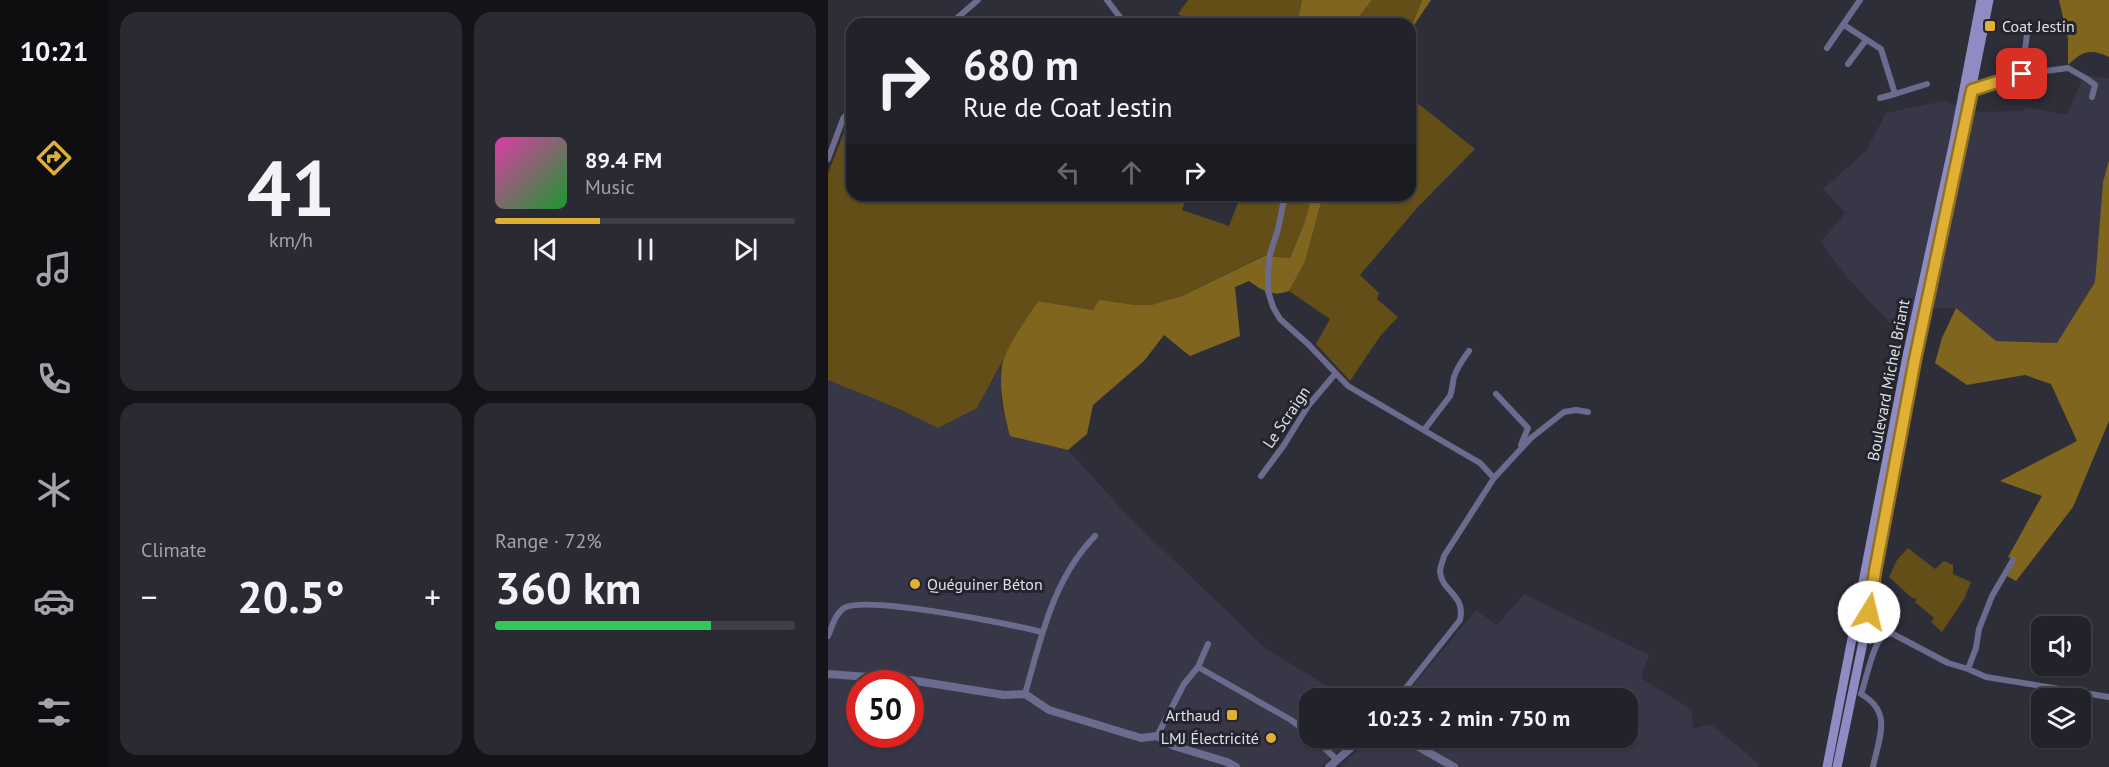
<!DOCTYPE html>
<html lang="en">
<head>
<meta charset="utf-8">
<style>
	body { margin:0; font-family:"PT Sans",sans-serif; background:#2a2a33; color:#f1f3f6; height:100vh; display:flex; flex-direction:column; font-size:22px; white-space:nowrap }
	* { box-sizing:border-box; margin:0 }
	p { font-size:20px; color:#a2a4a9 }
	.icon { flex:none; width:33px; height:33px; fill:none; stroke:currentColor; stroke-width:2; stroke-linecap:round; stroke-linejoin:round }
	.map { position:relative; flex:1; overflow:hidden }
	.side { display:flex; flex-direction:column; gap:12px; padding:12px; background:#131318; width:720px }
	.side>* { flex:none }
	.top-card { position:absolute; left:18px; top:18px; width:570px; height:183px; border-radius:18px; box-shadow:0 2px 4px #0004,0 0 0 2px #3f3f47; background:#22222b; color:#f1f3f6; overflow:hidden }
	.buttons { position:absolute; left:1203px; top:616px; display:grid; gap:12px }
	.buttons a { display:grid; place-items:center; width:60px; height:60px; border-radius:12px; background:#22222b; box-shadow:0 2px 4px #0004,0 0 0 2px #3f3f47; font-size:30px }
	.speed { position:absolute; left:18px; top:670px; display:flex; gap:12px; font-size:30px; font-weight:700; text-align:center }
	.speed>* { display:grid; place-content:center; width:78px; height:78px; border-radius:50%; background:#22222b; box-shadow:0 2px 4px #0004,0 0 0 2px #3f3f47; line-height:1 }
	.speed .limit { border:9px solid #d22; background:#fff; color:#111 }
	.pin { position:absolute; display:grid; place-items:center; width:51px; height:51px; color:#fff; margin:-26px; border-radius:12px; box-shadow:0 3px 9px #0006 }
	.me { position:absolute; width:66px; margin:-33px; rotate:9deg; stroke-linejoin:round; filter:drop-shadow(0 0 4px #0008) }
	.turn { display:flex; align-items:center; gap:21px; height:126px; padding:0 18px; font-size:27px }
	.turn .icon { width:78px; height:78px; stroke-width:2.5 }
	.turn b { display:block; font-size:42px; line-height:51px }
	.lanes { display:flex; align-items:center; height:57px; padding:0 18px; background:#0003; justify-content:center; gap:30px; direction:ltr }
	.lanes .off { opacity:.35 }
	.big { font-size:45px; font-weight:800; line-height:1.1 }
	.side .card { flex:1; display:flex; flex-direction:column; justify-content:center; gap:9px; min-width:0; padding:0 21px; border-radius:18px; background:#2a2a33 }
	.side .dial { align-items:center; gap:0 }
	.dial b { font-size:78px; line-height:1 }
	.song { display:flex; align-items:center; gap:18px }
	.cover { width:72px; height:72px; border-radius:9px; background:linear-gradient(135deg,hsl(320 70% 55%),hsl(130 70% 35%)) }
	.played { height:6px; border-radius:3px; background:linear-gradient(90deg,#dfb034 35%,#3f3f47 35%) }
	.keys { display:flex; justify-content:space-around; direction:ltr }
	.heat { display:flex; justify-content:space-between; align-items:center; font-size:33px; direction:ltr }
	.charge { height:9px; border-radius:4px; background:linear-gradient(90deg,#34c759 72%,#3f3f47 0) }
	.side .tiles { flex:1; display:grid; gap:12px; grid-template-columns:repeat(2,1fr) }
	.trip { position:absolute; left:471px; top:688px; width:339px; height:60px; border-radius:18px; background:#22222b; box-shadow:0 2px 4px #0004,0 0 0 2px #3f3f47; font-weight:800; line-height:60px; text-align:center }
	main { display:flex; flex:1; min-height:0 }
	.tab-bar { display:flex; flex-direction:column; width:108px; justify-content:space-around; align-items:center; background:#0e0e11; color:#a2a4a9 }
	.tab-bar .icon { width:42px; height:42px }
	.tab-bar .on { color:#dfb034 }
	.tab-bar b { font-size:27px; color:#f1f3f6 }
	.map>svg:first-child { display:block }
	.built { fill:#383748; fill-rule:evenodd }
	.green { fill:#634e17 }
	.forest { fill:#80651f }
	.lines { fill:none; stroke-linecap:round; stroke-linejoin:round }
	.minor { stroke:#6c6b8d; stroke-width:6 }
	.tertiary { stroke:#6c6b8d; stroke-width:8 }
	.secondary { stroke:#8e8cc2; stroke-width:9 }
	.route-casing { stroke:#917222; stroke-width:15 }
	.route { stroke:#dfb034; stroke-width:10 }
	.poi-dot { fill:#dfb034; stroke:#24242f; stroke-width:2 }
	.labels { text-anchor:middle; stroke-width:6; stroke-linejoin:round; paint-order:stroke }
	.poi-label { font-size:16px; fill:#dfe0e7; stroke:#24242f; text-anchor:start }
	.street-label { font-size:16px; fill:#dfe0e7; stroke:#24242f }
</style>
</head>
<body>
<main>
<nav class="tab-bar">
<b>10:21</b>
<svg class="icon on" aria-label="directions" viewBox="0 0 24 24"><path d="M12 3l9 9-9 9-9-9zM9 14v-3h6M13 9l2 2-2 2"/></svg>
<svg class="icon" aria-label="music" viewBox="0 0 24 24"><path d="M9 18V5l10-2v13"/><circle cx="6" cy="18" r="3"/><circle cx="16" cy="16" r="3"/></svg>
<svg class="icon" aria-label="phone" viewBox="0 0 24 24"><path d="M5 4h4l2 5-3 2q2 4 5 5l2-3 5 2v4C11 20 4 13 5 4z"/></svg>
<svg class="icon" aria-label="climate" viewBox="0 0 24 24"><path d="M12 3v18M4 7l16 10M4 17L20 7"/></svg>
<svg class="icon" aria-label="car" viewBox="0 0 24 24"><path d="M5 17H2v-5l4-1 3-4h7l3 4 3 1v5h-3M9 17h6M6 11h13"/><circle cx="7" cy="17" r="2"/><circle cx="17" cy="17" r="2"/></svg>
<svg class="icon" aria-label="filters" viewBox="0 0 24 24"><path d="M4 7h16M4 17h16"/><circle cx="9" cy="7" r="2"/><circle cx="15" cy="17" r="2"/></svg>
</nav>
<section class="side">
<div class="tiles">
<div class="card dial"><b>41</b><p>km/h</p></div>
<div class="card">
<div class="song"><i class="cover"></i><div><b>89.4 FM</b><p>Music</p></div></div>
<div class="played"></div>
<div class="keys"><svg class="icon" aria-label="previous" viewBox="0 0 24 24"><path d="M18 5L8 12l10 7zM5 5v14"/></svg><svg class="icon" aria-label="pause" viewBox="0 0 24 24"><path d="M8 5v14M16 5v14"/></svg><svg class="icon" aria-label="next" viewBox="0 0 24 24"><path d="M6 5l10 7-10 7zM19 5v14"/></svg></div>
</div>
<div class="card"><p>Climate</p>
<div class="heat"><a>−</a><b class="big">20.5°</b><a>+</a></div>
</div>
<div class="card"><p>Range · 72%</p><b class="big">360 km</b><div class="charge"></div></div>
</div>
</section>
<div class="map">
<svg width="1281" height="767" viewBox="0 0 1281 767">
	<rect width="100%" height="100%" fill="#2e2e39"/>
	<path class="built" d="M1258,76L1281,78V160L1275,182L1267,282L1229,343L1168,341L1128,308L1086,309L1077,335L1072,334L1019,277L993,242L1017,213L995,189L1038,151L1058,113L1116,101L1146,112L1196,111L1197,107L1239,115L1254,80Z
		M174,364L173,402L182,436L240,450L300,516L436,647L520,699H482V738H526L492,767H0V380L71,409L110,428L149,408ZM32,684H82V735H32Z
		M696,594L821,655L813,678L864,710L865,729L880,724L885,726L931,764L930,767H511L530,750L537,738H800V699H574L648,610L669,625Z"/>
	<path class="green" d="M360,0H474L469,24H369L350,14Z
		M544,0H594L582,31V24H525Z
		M582,97L647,149L589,208L532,275L551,293L549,299L570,317L553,335L522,381L488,344L502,319L461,291L477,262L495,195H582Z
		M24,116V195H360L354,210L401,226L413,195H484L476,224L462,258L435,256L354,296L323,305L265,310L210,301L192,329L149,408L110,428L71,409L0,380V173L21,120Z
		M1080,548L1107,569L1116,561L1125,565V574L1143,582L1136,599L1114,632L1103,622L1106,618L1087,602L1089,599L1084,598L1061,577L1069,560Z"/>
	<path class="forest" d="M474,0H544L525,24H469Z
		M594,0H603L582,31Z
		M1231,0H1281V57C1262,48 1254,51 1240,65V39Z
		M1281,160V421L1245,507L1188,581L1179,576L1187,560L1180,557L1214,496L1172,481L1249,441L1223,384L1197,375L1139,385L1107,363L1114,338L1128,308L1168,341L1229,343L1267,282L1275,182Z
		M484,195H495L477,262L461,291C444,297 435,291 421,281L407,287L412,336L362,356L336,335L316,361L265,405L259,434L240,450L182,436C176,413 171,390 174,366C176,350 201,315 210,301L265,310L271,300L306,305H323L354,296L436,256L462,258L476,224Z"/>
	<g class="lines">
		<path class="minor" d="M279,0L297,24
			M122,24L150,0
			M1016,25L1053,49L1067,94L1099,84
			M999,48L1032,0
			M1020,64L1038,40
			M1194,74L1199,34
			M1144,90L1194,74L1240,68L1259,79L1267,85L1264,97
			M1052,98L1067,94
			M0,159L15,119L24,108
			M457,195L450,229L442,254L440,272V291L445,307L452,319L480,344L520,386L652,463L666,478L616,556C615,561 612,567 612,571C613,592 638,594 632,620L569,699
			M668,394L700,428L693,445
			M596,430L622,396C625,389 624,384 626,377C629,367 635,359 641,351
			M433,476L456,445L480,406L507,374
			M666,478L703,438L736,412L748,410L760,412
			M0,636C4,627 7,614 16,608C37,595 184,624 213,632
			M370,667L380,644
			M1140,669L1148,648L1151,629L1164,596L1185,560
			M197,694C213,638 225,579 267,536
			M1033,694C1039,677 1045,643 1057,633L1065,634L1120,663L1140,669L1158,677L1281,697
			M1033,694C1065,712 1051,737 1045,767
			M329,736L356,684L370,667L463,720L482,734
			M486,738L509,760"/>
		<path class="tertiary" d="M0,674L82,680L176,695L197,694L221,710L313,738L329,736L346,746L399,762L408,767
			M575,738L626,767
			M501,767L534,738"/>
		<path class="secondary" d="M999,767L1079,356L1126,141L1153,0
			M1009,767L1046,589L1047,571C1083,380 1124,190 1161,0"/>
	</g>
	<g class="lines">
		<defs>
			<path id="route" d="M1041,612L1047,571L1087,359L1144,90L1194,74"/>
		</defs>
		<use href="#route" class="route-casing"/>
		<use href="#route" class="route"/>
	</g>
	<g class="poi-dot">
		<rect x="1156" y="20" width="12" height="12" rx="3"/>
		<circle cx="87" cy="584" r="6"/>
		<rect x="398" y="709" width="12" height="12" rx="3"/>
		<circle cx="443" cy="738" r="6"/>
	</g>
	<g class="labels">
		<g class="poi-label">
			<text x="1174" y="32">Coat Jestin</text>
			<text x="99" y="590">Quéguiner Béton</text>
			<text x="392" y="721" text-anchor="end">Arthaud</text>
			<text x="431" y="744" text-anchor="end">LMJ Électricité</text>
		</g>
		<g class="street-label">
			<text transform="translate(1060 380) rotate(-79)" y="6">Boulevard Michel Briant</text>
			<text transform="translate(458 417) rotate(-56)" y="6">Le Scraign</text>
		</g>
	</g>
</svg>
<div class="buttons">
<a><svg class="icon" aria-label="sound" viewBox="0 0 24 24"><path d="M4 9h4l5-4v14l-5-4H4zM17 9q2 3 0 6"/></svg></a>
<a><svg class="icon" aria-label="layers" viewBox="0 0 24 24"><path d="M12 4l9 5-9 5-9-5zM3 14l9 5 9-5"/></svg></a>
</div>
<div class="speed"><div class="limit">50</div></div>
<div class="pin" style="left:1194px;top:74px;background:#d93025"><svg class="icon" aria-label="arrive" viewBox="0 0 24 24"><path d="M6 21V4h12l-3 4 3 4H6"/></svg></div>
<svg class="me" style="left:1041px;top:612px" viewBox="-20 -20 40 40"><circle r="19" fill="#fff"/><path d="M0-13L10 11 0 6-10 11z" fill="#dfb034"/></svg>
<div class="trip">10:23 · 2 min · 750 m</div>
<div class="top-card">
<div class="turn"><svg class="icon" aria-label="right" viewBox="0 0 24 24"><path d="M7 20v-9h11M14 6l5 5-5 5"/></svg><div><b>680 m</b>Rue de Coat Jestin</div></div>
<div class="lanes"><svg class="icon off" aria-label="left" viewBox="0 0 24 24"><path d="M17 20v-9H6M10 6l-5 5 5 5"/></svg><svg class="icon off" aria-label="ahead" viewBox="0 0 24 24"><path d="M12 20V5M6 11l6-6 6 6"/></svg><svg class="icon" aria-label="right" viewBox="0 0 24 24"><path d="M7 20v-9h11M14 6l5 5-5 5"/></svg></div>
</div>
</div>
</main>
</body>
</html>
